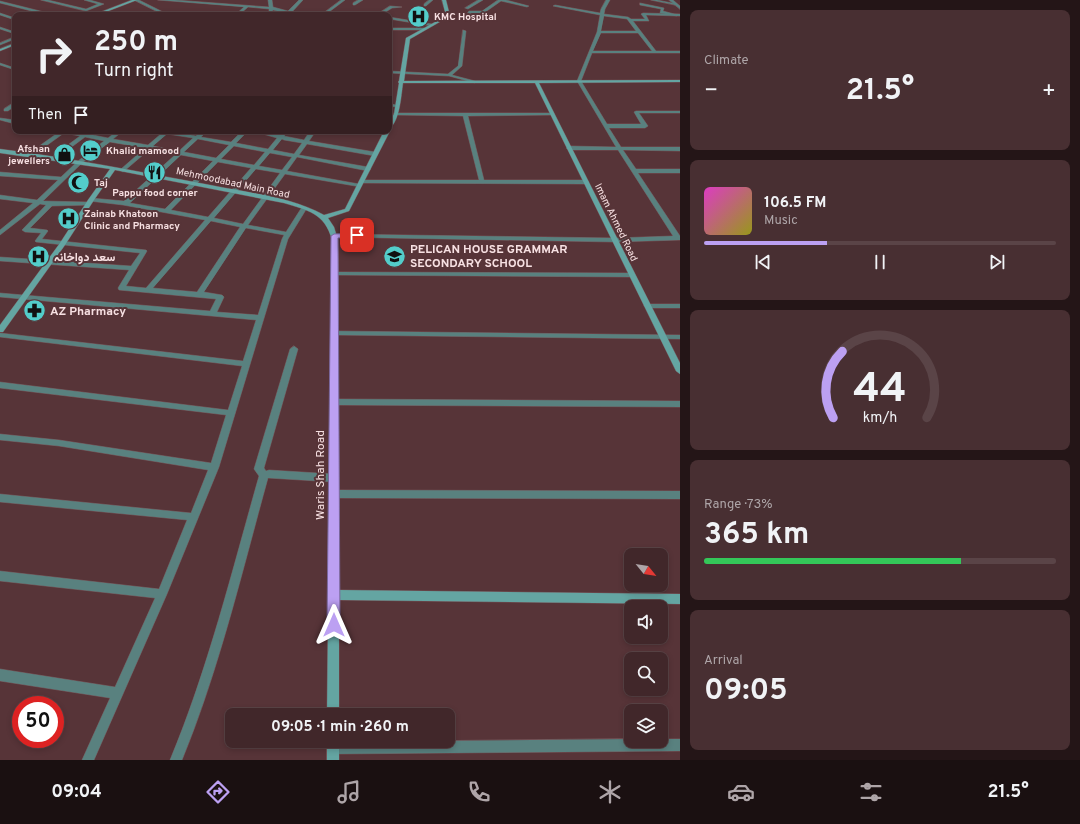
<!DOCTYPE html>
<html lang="en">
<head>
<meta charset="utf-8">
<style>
	body { margin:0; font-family:Overpass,Vazirmatn,sans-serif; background:#482f32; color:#f1f3f6; height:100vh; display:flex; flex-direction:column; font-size:15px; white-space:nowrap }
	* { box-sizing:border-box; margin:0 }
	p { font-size:13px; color:#aea5a8 }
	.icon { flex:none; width:22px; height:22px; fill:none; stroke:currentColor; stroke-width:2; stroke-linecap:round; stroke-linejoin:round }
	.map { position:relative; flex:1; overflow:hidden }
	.drawer { display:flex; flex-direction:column; gap:10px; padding:10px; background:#241517; width:400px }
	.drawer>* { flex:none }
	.top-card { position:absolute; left:12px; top:12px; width:380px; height:122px; border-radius:8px; box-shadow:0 2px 6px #0003,0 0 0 1px #5a4447; background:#41272a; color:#f1f3f6; overflow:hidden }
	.needle { width:26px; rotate:120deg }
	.tools { position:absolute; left:624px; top:548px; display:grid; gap:8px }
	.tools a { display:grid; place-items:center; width:44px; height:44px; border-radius:8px; background:#41272a; box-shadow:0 2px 6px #0003,0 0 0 1px #5a4447; font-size:20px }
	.speed { position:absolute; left:12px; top:696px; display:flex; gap:8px; font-size:20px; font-weight:700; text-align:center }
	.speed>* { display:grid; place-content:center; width:52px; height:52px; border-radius:50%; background:#41272a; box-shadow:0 2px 6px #0003,0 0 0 1px #5a4447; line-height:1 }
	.speed .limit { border:6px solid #d22; background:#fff; color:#111 }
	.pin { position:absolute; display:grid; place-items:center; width:34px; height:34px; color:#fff; margin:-17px; border-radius:8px; box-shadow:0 2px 6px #0006 }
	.me { position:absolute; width:44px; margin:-22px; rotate:0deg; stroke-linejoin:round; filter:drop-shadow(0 0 3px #0008) }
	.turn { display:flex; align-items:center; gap:14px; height:84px; padding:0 16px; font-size:18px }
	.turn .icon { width:52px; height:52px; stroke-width:2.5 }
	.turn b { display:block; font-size:28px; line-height:34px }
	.then { display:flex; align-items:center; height:38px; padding:0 16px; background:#0003; gap:8px; font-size:15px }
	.big { font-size:30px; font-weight:700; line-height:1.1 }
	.drawer .tile { flex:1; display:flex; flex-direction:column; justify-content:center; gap:6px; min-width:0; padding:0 14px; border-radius:8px; background:#482f32 }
	.drawer .dial { align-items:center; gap:0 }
	.dial svg { height:104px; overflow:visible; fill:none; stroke:#5a4447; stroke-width:7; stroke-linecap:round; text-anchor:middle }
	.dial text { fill:#f1f3f6; stroke:none }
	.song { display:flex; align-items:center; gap:12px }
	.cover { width:48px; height:48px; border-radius:6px; background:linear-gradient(135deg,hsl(310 70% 55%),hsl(60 70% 35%)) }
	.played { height:4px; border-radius:2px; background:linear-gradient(90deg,#bca0f2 35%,#5a4447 35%) }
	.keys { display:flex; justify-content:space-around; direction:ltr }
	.heat { display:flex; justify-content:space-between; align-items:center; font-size:22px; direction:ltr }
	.charge { height:6px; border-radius:3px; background:linear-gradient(90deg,#34c759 73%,#5a4447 0) }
	.trip { position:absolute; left:225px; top:708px; width:230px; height:40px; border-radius:8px; background:#41272a; box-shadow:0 2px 6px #0003,0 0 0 1px #5a4447; font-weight:700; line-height:40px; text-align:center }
	.dock { display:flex; height:64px; justify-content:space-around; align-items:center; background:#1a1011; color:#aea5a8 }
	.dock .icon { width:28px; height:28px }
	.dock .active { color:#bca0f2 }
	.dock b { font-size:18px; color:#f1f3f6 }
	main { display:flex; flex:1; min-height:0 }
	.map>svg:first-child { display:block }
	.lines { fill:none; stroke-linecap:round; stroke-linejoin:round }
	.lane-casing { stroke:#745357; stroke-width:1 }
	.street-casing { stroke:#745357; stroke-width:1 }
	.secondary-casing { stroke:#745357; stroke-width:1 }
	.lane { fill:#59817f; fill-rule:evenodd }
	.street { fill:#59817f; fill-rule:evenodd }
	.secondary { fill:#64a5a2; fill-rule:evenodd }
	.route { fill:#bca0f2; stroke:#7a689d }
	.labels { text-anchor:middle; stroke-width:4; stroke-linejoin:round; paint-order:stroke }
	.far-poi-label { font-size:10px; font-weight:bold; fill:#f7e0e2; stroke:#573438; text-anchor:start }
	.far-street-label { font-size:10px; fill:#f7e0e2; stroke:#573438 }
	.poi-label { font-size:12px; font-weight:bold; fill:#f7e0e2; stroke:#573438; text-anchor:start }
	.street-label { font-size:12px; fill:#f7e0e2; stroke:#573438 }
</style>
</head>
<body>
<main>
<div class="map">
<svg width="680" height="760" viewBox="0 0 680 760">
	<rect width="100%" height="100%" fill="#573438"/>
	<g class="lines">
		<defs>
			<path id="lane" d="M651,0H657L677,4L676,5Z
				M640,3L664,8L663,11L678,15L677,16L660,13L661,9L640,5Z"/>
			<path id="street" d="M41,0H48L86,9L98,4L84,0H90L104,4L86,11Z
				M134,0H139L169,15H164Z
				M158,0H175L269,7L268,0H272L273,7L288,11L299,0H303L292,12L300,15L289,14L273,10L272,12L268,15H264L269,11V9L248,7L239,15H235L244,7Z
				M341,0H345L325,15H321Z
				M358,0H363L355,5H353V3Z
				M429,0H433L426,6H424V4Z
				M478,0H483L468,9L465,8Z
				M498,0H506L529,6L527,7L501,1L484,13H471L468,16L466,15L469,11H482Z
				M606,0H610L605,9L604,14L628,17L631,19H645L641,14L643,13L680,14V16L646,15L649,21H633L656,51H680V53H592L581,81L607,124H641L634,112L636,111H680V113H639L648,126L645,128H609L621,147H680V151L623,150L636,169H680V173H638L680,236V240L615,242L332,237L331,236L334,234L615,238L673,236L618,150H569L566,148L569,146L616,147L577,81L597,32L600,15L553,6L555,5L600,13L601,9ZM604,16L627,19L636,31H601ZM601,33H638L652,51H593Z
				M669,0H673L680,6V9Z
				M0,1L52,14L53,15H47L0,3Z
				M390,6L402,7L392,8L381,15H376Z
				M0,13L15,18V20L0,15Z
				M368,14L375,15H366Z
				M389,17L432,24L434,25L432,26L389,19Z
				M0,27L15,32V34L0,29Z
				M389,28H424L426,29L424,30H389Z
				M463,30L466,31L462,66L452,75L475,81V83L449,76L389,73V71L448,74L458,66Z
				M14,37H15V39L0,45V43Z
				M0,63L15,68V70L0,65Z
				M13,103H15V106L8,111H4V109Z
				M389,104L398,105V106L396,107L389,106Z
				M394,113H554V115H552L468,116L484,180H586L589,182L586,184L359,183V181L361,180H479L463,116L396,115H394Z
				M0,118L15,120V124L0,120Z
				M58,131C66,131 80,134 86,132L88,134L108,138L117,131H123L113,139L148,145L162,133L159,131H170L196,136L201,131H207L201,137L231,142L242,131H248L236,143L268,149L277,138L252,131H261L279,135L283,131H289L284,136L304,140L310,131H316L309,141L375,152L378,154L375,156L307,144L299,155L368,167L371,169L368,171L297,157L287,171L359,184L361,185V187L285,174L248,225L286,232L302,207H306L307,208L288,239L219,467L167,594L94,760H82L110,698L0,681V669L115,687L155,598L0,581V571L159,589L187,520L0,502V494L191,513L208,470L59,446L0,440V434L59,440L211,463L226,415L0,388V382L228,410L242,366L0,337V333L243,361L256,320L0,297V293L210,311L216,299L119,290L118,288L129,270L0,261V257L131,266L140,253L36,242L35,241L41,233L25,232L22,230L46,205L40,204L0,235V230L33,203L0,199V195L37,200L58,180L0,176V172L61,177L78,161L104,141L85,137L57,158H53V156L80,136L64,133L32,156H28V154L59,132ZM167,134L193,138L179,151L153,146ZM198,139L229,145L216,158L184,152ZM282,139L284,140L302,143L294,154L273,150ZM110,142L145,148L121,169L120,170L123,172L150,149L176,154L124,201L91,198L88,200L89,201L123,205L205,220L146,288L126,286L147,251L146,250L42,239L48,231L47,230L30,228L52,206L90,205V203L88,202L43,201L82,163ZM234,146L265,152L254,165L221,159ZM270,153L292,157L282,170L259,166ZM181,155L213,161L165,209L130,203ZM218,162L251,168L208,217L171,210ZM256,169L280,173L243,224L214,218ZM211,221L240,227L197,292L153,288ZM246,228L284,235L282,239L258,315L217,312L224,297L222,295L204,292Z
				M335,272L632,273L635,275L632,277L333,275L332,274Z
				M645,304H680V308H648L644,306Z
				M332,331L680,335V339L335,335H332L331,333Z
				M294,346L298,349L264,468L266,471L269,470L334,474L337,475L339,478L337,481L334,482L268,478C242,572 219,670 182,760H170C208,669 232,571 259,476L254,469L290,349Z
				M334,399L680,401V407L334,405L331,404L330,402L331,400Z
				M334,490L680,491V499L334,498L331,497L329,494L331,491Z
				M631,739V741H661V739H680V751L333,754L329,752L327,748L329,744L333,742Z"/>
			<path id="secondary" d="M132,0H137L98,15H93Z
				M442,0H446L450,16L410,39L404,81L680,80V82L539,83L680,363V374L676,371L535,83H403C401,96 400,121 389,129V122L394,114L399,83L398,82L399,81L406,38L446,16Z
				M15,43V45L0,51V49Z
				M389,130L390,131L349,211L328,218L334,227L338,240L339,590L680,594V604L339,600V715H327L332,240C325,213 307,210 284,203L115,170L94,200L65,245L3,332H0V325L60,243L88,200L110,169L0,153V149C71,158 140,172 210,185C248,193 289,196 324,215L345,209L384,131Z
				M327,741H339V760H327Z"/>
		</defs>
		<use href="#lane" class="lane-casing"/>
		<use href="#street" class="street-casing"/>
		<use href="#secondary" class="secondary-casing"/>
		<use href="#lane" class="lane"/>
		<use href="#street" class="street"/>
		<use href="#secondary" class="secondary"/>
	</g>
	<path class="route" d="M357,233L360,234V237L338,238L340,625L338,629L334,631L329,629L327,625L331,236L334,234Z"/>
	<defs>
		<symbol id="hospital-disc" viewBox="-11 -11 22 22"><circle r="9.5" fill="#53cdca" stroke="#573438"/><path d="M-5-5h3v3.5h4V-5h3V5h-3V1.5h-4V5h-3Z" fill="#111"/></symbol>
		<symbol id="hotel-disc" viewBox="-11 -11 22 22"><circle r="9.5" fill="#53cdca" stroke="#573438"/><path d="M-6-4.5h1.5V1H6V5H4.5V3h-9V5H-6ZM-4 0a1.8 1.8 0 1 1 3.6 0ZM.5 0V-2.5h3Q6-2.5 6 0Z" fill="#111"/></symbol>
		<symbol id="shop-disc" viewBox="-11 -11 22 22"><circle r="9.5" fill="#53cdca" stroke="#573438"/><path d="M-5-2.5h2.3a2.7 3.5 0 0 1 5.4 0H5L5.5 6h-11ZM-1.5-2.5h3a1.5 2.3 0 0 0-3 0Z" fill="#111"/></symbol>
		<symbol id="restaurant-disc" viewBox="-11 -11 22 22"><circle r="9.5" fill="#53cdca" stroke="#573438"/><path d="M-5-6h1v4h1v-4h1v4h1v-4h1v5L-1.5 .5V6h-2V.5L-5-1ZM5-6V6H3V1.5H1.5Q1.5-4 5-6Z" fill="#111"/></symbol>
		<symbol id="mosque-disc" viewBox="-11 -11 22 22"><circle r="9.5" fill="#53cdca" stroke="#573438"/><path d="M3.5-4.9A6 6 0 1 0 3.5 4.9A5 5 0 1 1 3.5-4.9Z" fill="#111"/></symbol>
		<symbol id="school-disc" viewBox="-11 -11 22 22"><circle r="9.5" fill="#53cdca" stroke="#573438"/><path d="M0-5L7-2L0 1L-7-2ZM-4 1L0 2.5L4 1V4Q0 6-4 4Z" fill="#111"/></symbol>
		<symbol id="pharmacy-disc" viewBox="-11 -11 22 22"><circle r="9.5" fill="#53cdca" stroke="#573438"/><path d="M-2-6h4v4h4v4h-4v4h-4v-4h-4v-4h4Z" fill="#111"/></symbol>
	</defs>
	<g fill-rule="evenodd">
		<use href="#hospital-disc" x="406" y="4" width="25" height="25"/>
		<use href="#hotel-disc" x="78" y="138" width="25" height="25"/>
		<use href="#shop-disc" x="52" y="142" width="25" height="25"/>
		<use href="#restaurant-disc" x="142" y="160" width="25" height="25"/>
		<use href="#mosque-disc" x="66" y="170" width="25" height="25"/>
		<use href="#hospital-disc" x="56" y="206" width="25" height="25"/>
		<use href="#school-disc" x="382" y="244" width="25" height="25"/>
		<use href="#hospital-disc" x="26" y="244" width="25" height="25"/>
		<use href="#pharmacy-disc" x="22" y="298" width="25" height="25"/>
	</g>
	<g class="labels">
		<g class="far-poi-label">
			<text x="434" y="20">KMC Hospital</text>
			<text x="50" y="152" text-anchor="end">Afshan<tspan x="50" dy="12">jewellers</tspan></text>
			<text x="106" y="154">Khalid mamood</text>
			<text x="94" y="186">Taj</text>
			<text x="155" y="196" text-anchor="middle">Pappu food corner</text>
			<text x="84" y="217">Zainab Khatoon<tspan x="84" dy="12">Clinic and Pharmacy</tspan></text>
		</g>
		<g class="far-street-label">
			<text transform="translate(233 182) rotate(12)" y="4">Mehmoodabad Main Road</text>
			<text transform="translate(617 222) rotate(64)" y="4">Imam Ahmed Road</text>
		</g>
		<g class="poi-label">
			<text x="410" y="253">PELICAN HOUSE GRAMMAR<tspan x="410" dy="14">SECONDARY SCHOOL</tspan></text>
			<text x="54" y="261">سعد دواخانہ</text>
			<text x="50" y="315">AZ Pharmacy</text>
		</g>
		<g class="street-label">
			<text transform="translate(320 475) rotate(-90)" y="4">Waris Shah Road</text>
		</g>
	</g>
</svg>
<div class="tools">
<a><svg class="needle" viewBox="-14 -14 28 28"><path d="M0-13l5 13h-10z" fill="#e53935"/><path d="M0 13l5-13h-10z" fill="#aea5a8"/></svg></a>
<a><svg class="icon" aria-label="sound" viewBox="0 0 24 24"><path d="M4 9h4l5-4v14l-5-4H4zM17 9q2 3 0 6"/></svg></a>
<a><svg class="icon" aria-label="search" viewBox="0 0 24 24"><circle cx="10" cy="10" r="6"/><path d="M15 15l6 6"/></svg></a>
<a><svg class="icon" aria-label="layers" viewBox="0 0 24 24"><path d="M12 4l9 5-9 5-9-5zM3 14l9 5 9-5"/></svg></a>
</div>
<div class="speed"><div class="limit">50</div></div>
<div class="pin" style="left:357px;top:235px;background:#d93025"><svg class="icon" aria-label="arrive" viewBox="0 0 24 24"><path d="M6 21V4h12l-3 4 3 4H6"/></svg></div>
<svg class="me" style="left:334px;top:625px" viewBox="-20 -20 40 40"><path d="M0-17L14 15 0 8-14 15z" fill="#bca0f2" stroke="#fff" stroke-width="4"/></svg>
<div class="trip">09:05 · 1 min · 260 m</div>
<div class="top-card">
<div class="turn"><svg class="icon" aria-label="right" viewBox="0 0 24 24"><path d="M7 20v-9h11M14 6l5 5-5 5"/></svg><div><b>250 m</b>Turn right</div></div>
<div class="then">Then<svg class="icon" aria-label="arrive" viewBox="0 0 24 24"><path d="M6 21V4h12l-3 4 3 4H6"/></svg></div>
</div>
</div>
<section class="drawer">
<div class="tile"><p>Climate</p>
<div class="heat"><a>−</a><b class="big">21.5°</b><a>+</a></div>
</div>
<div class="tile">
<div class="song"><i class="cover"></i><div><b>106.5 FM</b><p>Music</p></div></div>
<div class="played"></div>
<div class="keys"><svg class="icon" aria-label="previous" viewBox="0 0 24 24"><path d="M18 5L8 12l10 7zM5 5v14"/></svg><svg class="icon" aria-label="pause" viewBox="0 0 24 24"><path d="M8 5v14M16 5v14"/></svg><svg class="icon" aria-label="next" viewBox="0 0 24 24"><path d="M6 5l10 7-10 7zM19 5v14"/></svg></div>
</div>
<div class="tile dial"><svg viewBox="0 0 100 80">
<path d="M14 69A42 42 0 1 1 86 69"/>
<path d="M14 69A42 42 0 0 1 21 18" stroke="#bca0f2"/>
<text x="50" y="56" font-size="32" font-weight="700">44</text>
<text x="50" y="72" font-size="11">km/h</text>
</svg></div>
<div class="tile"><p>Range · 73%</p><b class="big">365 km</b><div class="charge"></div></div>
<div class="tile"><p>Arrival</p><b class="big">09:05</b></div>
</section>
</main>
<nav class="dock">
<b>09:04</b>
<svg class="icon active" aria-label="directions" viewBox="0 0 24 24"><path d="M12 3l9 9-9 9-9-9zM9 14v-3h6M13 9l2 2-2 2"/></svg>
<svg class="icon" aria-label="music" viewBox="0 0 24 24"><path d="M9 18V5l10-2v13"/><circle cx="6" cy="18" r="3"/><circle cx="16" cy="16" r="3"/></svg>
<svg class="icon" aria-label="phone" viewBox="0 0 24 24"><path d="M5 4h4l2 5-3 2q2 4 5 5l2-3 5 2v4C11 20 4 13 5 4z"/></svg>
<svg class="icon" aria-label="climate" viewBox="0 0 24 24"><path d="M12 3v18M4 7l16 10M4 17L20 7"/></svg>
<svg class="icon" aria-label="car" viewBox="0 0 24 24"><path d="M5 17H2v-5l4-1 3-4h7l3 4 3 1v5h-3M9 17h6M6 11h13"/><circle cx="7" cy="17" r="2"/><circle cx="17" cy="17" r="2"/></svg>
<svg class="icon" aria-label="filters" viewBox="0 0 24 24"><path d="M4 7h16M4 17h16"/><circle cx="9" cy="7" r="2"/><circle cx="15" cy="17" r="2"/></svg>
<b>21.5°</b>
</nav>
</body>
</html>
